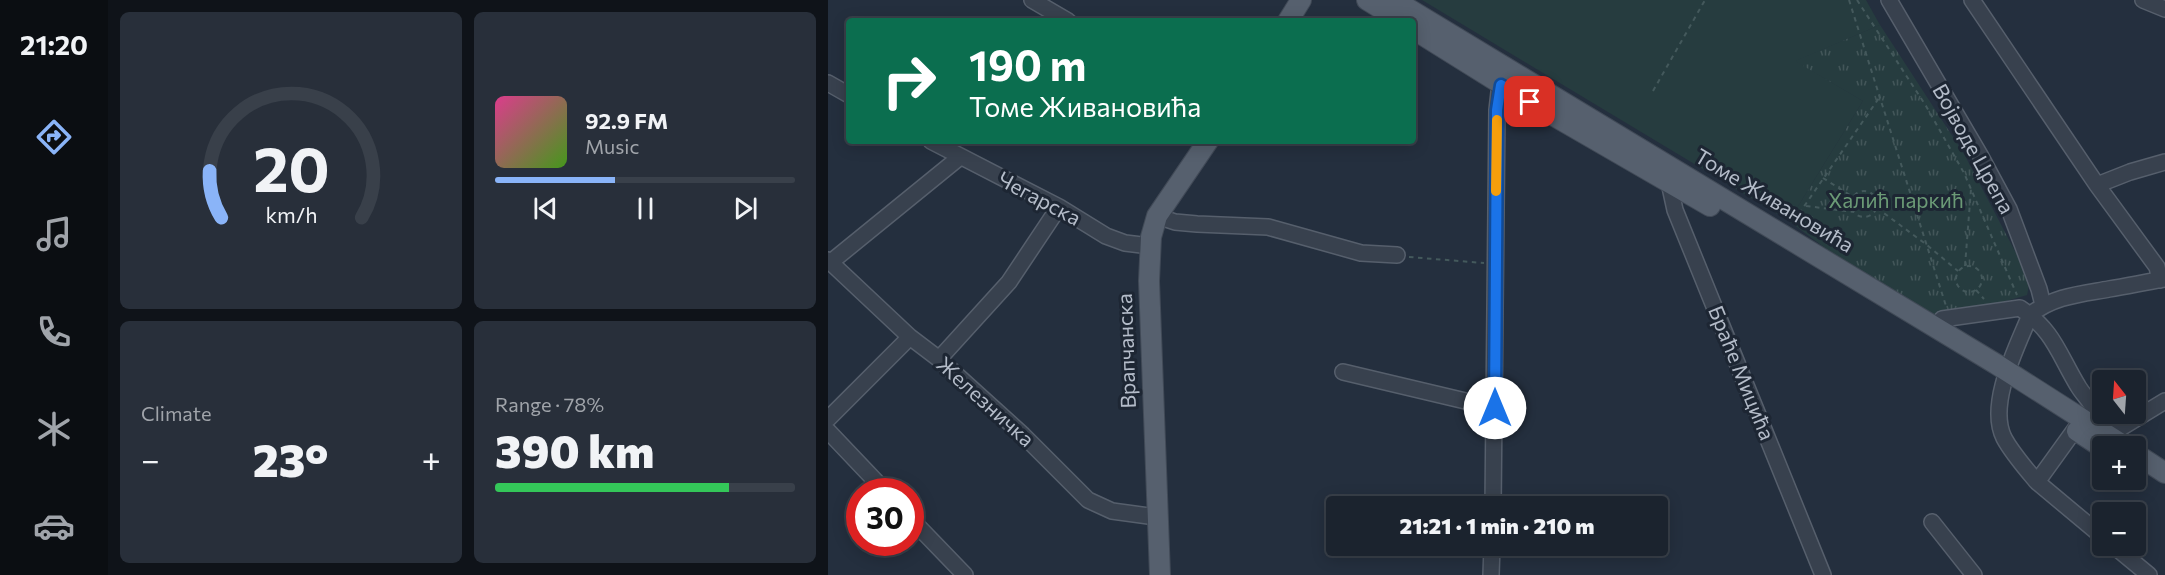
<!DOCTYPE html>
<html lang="en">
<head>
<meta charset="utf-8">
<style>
	body { margin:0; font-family:Commissioner,sans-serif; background:#282f3a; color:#f1f3f6; height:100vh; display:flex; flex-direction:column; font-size:22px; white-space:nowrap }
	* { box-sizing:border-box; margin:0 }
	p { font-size:20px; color:#a0a4aa }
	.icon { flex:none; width:33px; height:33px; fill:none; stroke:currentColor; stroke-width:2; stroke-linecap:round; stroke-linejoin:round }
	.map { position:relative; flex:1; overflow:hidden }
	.side { display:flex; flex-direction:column; gap:12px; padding:12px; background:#0f1319; width:720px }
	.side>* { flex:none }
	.guide { position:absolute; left:18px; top:18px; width:570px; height:126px; border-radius:6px; box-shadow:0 3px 15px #0003,0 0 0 2px #39404a; background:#0b6e4f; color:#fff; overflow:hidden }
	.needle { width:39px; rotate:343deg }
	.fabs { position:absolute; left:1264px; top:370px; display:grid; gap:12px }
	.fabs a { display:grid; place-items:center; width:54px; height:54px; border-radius:6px; background:#1b232e; box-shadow:0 3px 15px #0003,0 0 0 2px #39404a; font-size:30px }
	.speed { position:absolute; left:18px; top:478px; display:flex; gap:12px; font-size:30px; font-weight:700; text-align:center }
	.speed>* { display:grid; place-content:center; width:78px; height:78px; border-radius:50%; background:#1b232e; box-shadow:0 3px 15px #0003,0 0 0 2px #39404a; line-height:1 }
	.speed .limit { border:9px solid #d22; background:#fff; color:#111 }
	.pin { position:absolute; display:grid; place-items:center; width:51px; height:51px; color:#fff; margin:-26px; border-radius:12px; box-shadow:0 3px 9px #0006 }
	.me { position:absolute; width:66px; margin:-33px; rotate:0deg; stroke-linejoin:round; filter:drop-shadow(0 0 4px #0008) }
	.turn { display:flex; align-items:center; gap:21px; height:126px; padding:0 24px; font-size:27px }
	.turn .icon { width:78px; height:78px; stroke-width:2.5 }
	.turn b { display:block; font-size:42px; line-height:51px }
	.big { font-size:45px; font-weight:800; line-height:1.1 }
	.side .card { flex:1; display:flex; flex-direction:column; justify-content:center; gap:9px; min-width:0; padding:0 21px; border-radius:9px; background:#282f3a }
	.side .dial { align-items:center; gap:0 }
	.dial svg { height:156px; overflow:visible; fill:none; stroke:#39404a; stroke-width:7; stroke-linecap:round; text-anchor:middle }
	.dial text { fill:#f1f3f6; stroke:none }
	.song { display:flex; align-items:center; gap:18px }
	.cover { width:72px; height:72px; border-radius:9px; background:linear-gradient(135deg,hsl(330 70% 55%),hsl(100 70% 35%)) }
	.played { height:6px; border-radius:3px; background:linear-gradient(90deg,#8ab4f8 40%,#39404a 40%) }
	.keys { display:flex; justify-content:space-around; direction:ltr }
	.heat { display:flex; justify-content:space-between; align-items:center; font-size:33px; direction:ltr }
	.charge { height:9px; border-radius:4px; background:linear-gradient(90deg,#34c759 78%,#39404a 0) }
	.side .tiles { flex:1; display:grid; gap:12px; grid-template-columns:repeat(2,1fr) }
	.trip { position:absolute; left:498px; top:496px; width:342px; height:60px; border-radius:6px; background:#1b232e; box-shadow:0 3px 15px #0003,0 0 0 2px #39404a; font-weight:800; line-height:60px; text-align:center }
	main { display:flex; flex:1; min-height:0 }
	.dock { display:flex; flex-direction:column; width:108px; justify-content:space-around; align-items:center; background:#0b0e12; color:#a0a4aa }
	.dock .icon { width:42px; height:42px }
	.dock .current { color:#8ab4f8 }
	.dock b { font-size:27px; color:#f1f3f6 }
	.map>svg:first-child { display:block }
	.grass { fill:#263c3f }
	.park { fill:url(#park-tufts) }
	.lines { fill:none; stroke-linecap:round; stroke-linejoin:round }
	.minor-casing { stroke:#565f6c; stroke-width:18 }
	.major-casing { stroke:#414a57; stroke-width:22 }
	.path { stroke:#44595c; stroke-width:2; stroke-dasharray:4.5 4.5; stroke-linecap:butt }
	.minor { stroke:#38414e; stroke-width:15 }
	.major { stroke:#56606e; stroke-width:20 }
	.route-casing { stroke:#114b97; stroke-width:15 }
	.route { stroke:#1a73e8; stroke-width:10 }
	.slow { stroke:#f59e0b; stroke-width:10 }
	.labels { text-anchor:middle; stroke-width:6; stroke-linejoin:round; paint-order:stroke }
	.street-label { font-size:21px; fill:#b4bcc9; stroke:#1d2633 }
	.park-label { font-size:21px; fill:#6b9a76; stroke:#1d2633 }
</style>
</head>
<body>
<main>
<nav class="dock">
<b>21:20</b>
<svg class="icon current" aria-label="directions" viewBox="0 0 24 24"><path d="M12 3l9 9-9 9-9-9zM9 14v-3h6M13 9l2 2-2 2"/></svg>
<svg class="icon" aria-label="music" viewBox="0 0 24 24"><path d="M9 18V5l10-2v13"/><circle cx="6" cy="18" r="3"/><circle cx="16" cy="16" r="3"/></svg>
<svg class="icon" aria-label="phone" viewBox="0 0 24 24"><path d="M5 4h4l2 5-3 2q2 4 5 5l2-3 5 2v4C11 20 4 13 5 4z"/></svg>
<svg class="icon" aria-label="climate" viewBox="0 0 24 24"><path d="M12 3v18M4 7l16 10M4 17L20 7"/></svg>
<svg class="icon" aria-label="car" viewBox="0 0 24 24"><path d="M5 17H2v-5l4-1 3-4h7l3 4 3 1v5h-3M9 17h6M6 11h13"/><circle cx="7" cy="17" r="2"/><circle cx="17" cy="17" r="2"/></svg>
</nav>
<section class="side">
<div class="tiles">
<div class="card dial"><svg viewBox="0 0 100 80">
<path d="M14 69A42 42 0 1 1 86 69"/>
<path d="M14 69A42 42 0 0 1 8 45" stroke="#8ab4f8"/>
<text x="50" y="56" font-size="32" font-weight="700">20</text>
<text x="50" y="72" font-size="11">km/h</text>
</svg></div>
<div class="card">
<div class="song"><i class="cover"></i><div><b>92.9 FM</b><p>Music</p></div></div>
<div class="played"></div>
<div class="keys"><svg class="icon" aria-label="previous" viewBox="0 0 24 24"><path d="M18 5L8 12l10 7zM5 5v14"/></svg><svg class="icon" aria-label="pause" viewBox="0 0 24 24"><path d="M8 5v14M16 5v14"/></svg><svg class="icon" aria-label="next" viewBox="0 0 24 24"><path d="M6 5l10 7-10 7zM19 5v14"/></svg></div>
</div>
<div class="card"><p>Climate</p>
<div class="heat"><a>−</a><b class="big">23°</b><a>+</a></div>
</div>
<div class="card"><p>Range · 78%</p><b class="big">390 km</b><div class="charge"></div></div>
</div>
</section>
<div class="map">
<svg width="1337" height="575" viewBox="0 0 1337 575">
	<defs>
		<pattern id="park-tufts" width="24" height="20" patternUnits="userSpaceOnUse" patternTransform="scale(1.5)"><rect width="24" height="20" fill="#263c3f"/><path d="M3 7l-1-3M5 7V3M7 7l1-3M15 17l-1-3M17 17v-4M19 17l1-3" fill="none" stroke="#435659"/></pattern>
	</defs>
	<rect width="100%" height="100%" fill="#242f3e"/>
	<path class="grass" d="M594,0H1038L1052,25L968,61L1035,101L961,221Z"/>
	<path class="park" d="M1052,25L1136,154L1202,280L1199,295L1143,311L1088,316L961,221L1035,101L967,61Z"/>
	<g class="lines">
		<defs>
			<path id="minor" d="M204,0L240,21
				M1061,0L1152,155L1181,209L1211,289L1215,305
				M1144,0L1269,185L1329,267L1332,280
				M1315,0L1337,9
				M0,83L21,95
				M103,141L231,207L278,236L297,243L322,246
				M846,176L842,187L847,210L995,575
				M1269,185L1302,172L1337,162
				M329,216L347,222L369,224L440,227L533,253L569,255
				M0,260L82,337L111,359L195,435L260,500L284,511L328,517
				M3,262L132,157
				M1114,319L1192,308C1226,331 1230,353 1250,386C1255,395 1265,403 1267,413C1268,422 1265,428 1260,435
				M111,359L181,282L231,207
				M515,372L667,408
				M0,419L82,337
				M0,431L58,492
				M1273,440L1337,401
				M1209,482L1253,421
				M665,507L669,110L671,92L679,75
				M82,518L137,575
				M1104,522L1146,575
				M1275,537L1209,482C1198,469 1184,453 1176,438C1159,404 1189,347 1202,315C1225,296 1253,294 1281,289C1300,286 1318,282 1337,279
				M1286,546L1321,575
				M663,575L664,546"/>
			<path id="major" d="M539,0L573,21
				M566,0L1168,364L1298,447
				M460,21L473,0
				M585,29L702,102L882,206
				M1249,431L1275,448
				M1308,454L1337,473
				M332,575L321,281L323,237L329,216L380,141"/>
		</defs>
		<use href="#minor" class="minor-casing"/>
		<use href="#major" class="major-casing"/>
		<path class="path" d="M1021,0L1118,306
			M1029,0L1098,106L1136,173L1189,295
			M825,91L877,0
			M995,178L1025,197
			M1023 204a13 13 0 1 1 26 0a13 13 0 1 1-26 0Z
			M978,206L1026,212
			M1049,208L1099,245L1130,271
			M966,221L1051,98
			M581,257L656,263
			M1128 279a13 13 0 1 1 26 0a13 13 0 1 1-26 0Z
			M1137,266L1143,189
			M1148,290L1156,299"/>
		<use href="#minor" class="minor"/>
		<use href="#major" class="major"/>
	</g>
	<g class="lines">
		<defs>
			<path id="route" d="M667,408L669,110L673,85L702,102"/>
		</defs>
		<use href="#route" class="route-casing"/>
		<use href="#route" class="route"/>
		<path class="slow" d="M668,191L669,120"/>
	</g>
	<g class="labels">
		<g class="street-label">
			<text transform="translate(1145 149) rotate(61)" y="7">Војводе Црепа</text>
			<text transform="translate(211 199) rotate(28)" y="7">Чегарска</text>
			<text transform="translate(946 201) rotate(31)" y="7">Томе Живановића</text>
			<text transform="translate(299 351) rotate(-92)" y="7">Врапчанска</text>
			<text transform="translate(913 373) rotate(68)" y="7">Браће Мицића</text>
			<text transform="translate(157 402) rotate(42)" y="7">Железничка</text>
		</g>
		<g class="park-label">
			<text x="1068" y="208">Халић паркић</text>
		</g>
	</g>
</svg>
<div class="fabs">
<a><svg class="needle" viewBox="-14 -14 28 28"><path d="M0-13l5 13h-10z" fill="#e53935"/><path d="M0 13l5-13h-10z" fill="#a0a4aa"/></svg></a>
<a>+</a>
<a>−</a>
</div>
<div class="speed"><div class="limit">30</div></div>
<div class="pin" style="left:702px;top:102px;background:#d93025"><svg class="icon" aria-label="arrive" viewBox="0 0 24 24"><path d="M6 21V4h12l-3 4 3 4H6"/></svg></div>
<svg class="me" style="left:667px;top:408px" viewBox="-20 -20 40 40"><circle r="19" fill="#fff"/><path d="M0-13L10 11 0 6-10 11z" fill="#1a73e8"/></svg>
<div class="trip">21:21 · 1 min · 210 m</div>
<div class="guide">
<div class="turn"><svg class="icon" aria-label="right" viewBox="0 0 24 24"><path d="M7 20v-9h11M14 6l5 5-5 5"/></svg><div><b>190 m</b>Томе Живановића</div></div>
</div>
</div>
</main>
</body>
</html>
